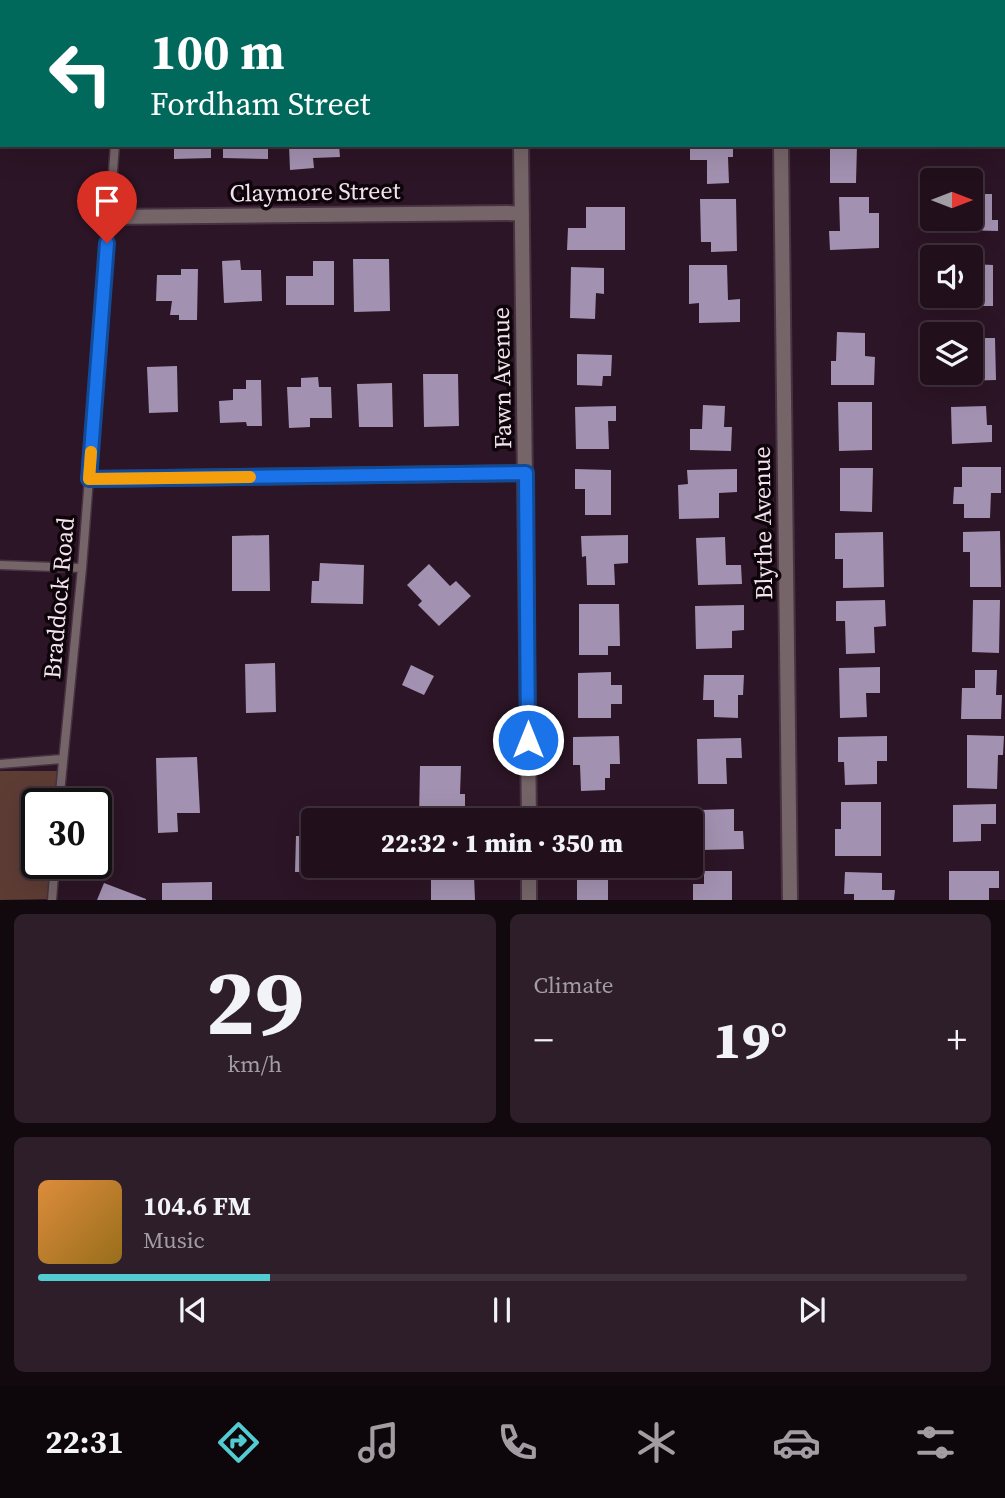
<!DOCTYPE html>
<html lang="en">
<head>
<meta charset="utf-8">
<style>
	body { margin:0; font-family:"Source Serif 4",serif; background:#2d1e29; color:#f1f3f6; height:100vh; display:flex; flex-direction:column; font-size:26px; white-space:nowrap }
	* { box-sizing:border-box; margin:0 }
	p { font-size:23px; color:#a29da3 }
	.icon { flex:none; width:38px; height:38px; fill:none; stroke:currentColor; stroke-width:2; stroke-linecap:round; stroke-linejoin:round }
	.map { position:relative; height:900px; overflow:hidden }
	.side { display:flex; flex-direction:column; gap:14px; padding:14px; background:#12090f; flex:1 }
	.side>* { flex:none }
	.guide { position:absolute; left:0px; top:0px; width:1006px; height:147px; box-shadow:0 7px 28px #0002,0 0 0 2px #3e303b; background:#00695c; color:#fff; overflow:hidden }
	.needle { width:46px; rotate:90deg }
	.buttons { position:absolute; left:920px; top:168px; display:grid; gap:14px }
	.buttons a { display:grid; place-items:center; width:63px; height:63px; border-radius:7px; background:#21101c; box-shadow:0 7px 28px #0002,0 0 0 2px #3e303b; font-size:35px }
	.speed { position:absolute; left:21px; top:788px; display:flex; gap:14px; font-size:35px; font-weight:700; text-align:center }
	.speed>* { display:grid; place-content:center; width:91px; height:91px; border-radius:50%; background:#21101c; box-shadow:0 7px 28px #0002,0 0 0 2px #3e303b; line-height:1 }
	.speed .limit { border:4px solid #111; border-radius:10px; background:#fff; color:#111 }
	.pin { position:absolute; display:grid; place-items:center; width:60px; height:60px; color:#fff; margin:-72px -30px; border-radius:50% 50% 50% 0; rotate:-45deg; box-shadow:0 0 7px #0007 }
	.pin .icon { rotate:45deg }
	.me { position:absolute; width:77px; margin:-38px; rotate:0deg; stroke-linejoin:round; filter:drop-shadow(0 0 5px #0008) }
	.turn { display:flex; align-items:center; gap:24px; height:147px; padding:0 35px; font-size:32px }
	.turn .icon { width:91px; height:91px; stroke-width:2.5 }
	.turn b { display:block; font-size:49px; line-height:60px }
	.big { font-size:52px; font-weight:800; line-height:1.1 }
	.side .widget { flex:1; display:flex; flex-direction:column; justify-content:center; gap:10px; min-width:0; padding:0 24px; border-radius:10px; background:#2d1e29 }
	.side .dial { align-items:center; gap:0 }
	.dial b { font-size:91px; line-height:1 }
	.song { display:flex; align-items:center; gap:21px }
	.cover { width:84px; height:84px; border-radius:10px; background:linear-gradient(135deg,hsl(30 70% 55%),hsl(40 70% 35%)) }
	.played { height:7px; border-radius:4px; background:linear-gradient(90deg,#52ccd0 25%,#3e303b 25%) }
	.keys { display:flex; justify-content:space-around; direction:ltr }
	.heat { display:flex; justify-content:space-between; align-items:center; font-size:38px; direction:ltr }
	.side .tiles { flex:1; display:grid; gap:14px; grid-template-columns:1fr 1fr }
	.widget:last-child { grid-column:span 2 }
	.trip { position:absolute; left:301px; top:808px; width:402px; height:70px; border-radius:7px; background:#21101c; box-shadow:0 7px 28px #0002,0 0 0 2px #3e303b; font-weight:800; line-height:70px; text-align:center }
	.tab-bar { display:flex; height:112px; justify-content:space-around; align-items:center; background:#0d060b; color:#a29da3 }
	.tab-bar .icon { width:49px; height:49px }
	.tab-bar .active { color:#52ccd0 }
	.tab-bar b { font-size:32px; color:#f1f3f6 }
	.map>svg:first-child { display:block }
	.green { fill:#5d3c34 }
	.building { fill:#a291b0 }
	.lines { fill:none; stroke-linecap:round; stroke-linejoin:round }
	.service-casing { stroke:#483242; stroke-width:11 }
	.minor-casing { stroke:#483242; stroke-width:18 }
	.service { stroke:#756568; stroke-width:8 }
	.minor { stroke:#756568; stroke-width:14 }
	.route-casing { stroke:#114b97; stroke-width:18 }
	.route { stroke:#1a73e8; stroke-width:12 }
	.slow { stroke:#f59e0b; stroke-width:12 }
	.labels { text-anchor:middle; stroke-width:7; stroke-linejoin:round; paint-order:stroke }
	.street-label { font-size:24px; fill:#f4e3ee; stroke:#0e050b }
</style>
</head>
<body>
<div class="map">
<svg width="1005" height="900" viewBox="0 0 1005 900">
	<rect width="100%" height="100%" fill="#2c1526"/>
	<path class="green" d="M0,771H60L58,803H37V863H53L50,899L0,900Z"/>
	<path class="building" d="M174,145H211V158L174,159Z
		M223,145H268V159L223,158Z
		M289,145H339L340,157L313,158L314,168L290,170Z
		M690,145H733V157H728L729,183L707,184V160H690Z
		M830,145H857L856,183H830Z
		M971,194H992V220H998V231L959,230V219H971Z
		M839,197H869V213H879V248L830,250L829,231H840Z
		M700,199H736L737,251L711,252V242H701Z
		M586,207H625V250H567L568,228H586Z
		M353,259H389L390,311L354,312Z
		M240,260L241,270H261L262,301L224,303L222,261Z
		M313,261H334V305H286V276H313Z
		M971,264L993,265V306H960V296H971Z
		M689,265H727L728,300L740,299V322L699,323V303L689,304Z
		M571,267L604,268V294L596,293L595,319L570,318Z
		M181,269H198L197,320H179V315H170L172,301H156L157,275H181Z
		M837,332L865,333V356L875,357L874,385H831V361H836Z
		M971,338H995L996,380L960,381V373H971Z
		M577,354L612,355L611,376H603L602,386L577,385Z
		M177,366L178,412L149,413L147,367Z
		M423,374H458L459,426L424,427Z
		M318,377L319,387H331L332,418H310V427L289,428L287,387H301V378Z
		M246,380H261L262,426H247L246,422L220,423L219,401L233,400V389H246Z
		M392,383L393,427H359L357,384Z
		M838,402H872V450L839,451Z
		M703,405L725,406L724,427H732L731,451L690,450V429H702Z
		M616,406V421H608L609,449H576L575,407Z
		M986,406L987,425H992V442L952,444L951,407Z
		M962,467H1001V493H991L990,518H964V504H953L954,487H962Z
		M840,468H873L872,512L840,511Z
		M575,469L611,470V515H585V489H575Z
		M737,469V492L719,493V518L679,519L678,485L688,484L687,470Z
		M1000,531L1001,587H970V552H963V532Z
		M883,532L884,587L843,588V559H835V533Z
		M269,535L270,591H232V536Z
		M628,535V563L614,564L615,585H587L586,556L582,557L581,536Z
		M725,537L726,565H741L742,584L698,585L696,538Z
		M320,563L364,565L363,604L311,603L312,581H319Z
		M429,564L450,586L456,581L471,596L439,626L418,605L422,601L407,585Z
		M885,600L886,626L874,627L875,653L846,654L845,621H836V601Z
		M973,600H1000L999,653L972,652Z
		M579,604H619L620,646H608V655H579Z
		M744,605V630L732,631V648L696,649L695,606Z
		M275,663L276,712L246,713L245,664Z
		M411,665L434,676L424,695L402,685Z
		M880,667V693H866L867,717L840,718L839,668Z
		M975,670H997L996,695H1002L1001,719H961L962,688H975Z
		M611,672V685H622V704H611V718H578V673Z
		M704,675H744L743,695H738V718L714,717V700H703Z
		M967,735L1004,736L1003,755H998L997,789L967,788Z
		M619,736L620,764H610V778H605V790L581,791L580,765H573V737Z
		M887,736V761H877V784L845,785L844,762H838V737Z
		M741,738L742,758H726L727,784H698L697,739Z
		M197,757L200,813H177L178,832L158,833L156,758Z
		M420,766H461L460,794H465V821H419Z
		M841,802H881V856H835V829H841Z
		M996,804V824H981V841L953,842V805Z
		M734,809V831H743L744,849L701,850L700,810Z
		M296,836H313V866H351V872H295Z
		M404,866H435V872L404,871Z
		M704,871H732V900H693V884H704Z
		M949,871H999V888H989V900H949Z
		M845,872L882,873V890H895L894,900H854V894H844Z
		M474,876L475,900H431V878Z
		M577,876H608V900H577Z
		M212,882V900H162V883Z
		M104,883L146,899V900H97Z"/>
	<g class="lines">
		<defs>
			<path id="service" d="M127,2V0
				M0,565L82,568
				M0,764L62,759
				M59,803L82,568L115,145
				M52,900L55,863"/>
			<path id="minor" d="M520,0V2
				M779,0V2
				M521,145L529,821
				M781,145L790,900
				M109,217L522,213
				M89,479L526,473
				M529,866V900"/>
		</defs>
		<use href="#service" class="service-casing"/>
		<use href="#minor" class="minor-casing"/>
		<use href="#service" class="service"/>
		<use href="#minor" class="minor"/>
	</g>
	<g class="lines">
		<defs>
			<path id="route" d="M107,243L89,479L526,473L528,740"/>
		</defs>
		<use href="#route" class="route-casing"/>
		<use href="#route" class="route"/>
		<path class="slow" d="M91,452L89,479L250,477"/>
	</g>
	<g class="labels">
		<g class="street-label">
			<text transform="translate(315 192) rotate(-1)" y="8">Claymore Street</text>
			<text transform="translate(502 378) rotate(-91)" y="8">Fawn Avenue</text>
			<text transform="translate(763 523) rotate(-91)" y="8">Blythe Avenue</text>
			<text transform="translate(59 598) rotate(-85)" y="8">Braddock Road</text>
		</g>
	</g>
</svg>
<div class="buttons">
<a><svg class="needle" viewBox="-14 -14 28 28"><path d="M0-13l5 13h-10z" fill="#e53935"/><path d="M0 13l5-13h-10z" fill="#a29da3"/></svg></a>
<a><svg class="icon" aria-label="sound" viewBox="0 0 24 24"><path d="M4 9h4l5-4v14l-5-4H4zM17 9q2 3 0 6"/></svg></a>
<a><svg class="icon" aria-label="layers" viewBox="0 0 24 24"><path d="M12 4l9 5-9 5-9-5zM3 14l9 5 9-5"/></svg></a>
</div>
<div class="speed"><div class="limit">30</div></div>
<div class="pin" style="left:107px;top:243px;background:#d93025"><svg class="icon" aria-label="arrive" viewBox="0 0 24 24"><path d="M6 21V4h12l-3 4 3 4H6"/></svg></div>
<svg class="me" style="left:528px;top:740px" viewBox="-20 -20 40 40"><circle r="17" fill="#1a73e8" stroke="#fff" stroke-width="3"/><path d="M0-11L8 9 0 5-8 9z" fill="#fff"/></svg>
<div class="trip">22:32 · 1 min · 350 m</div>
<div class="guide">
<div class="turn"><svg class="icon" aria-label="left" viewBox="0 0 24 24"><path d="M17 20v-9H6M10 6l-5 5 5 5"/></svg><div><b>100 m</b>Fordham Street</div></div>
</div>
</div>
<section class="side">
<div class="tiles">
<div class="widget dial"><b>29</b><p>km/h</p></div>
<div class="widget"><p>Climate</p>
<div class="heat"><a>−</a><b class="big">19°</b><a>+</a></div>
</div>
<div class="widget">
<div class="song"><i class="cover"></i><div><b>104.6 FM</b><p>Music</p></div></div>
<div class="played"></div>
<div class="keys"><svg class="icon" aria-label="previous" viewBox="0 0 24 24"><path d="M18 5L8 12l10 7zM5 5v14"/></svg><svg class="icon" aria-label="pause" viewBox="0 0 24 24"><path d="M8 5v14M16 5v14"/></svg><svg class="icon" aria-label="next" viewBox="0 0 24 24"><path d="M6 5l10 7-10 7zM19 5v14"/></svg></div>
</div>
</div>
</section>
<nav class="tab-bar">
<b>22:31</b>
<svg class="icon active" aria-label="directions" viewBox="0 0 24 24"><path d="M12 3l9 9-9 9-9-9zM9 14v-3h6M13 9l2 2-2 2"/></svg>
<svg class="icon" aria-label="music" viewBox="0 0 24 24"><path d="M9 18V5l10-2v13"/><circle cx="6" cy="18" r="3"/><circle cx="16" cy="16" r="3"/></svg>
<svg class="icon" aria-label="phone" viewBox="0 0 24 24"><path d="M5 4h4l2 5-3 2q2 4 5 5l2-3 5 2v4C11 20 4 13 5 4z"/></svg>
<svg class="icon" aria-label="climate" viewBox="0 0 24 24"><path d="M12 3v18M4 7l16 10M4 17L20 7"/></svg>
<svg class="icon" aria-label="car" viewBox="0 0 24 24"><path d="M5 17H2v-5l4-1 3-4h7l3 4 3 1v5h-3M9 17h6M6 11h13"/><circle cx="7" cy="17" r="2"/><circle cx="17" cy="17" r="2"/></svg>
<svg class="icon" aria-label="filters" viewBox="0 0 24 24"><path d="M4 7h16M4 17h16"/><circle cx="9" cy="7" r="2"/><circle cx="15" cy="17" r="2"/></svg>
</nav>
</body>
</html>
